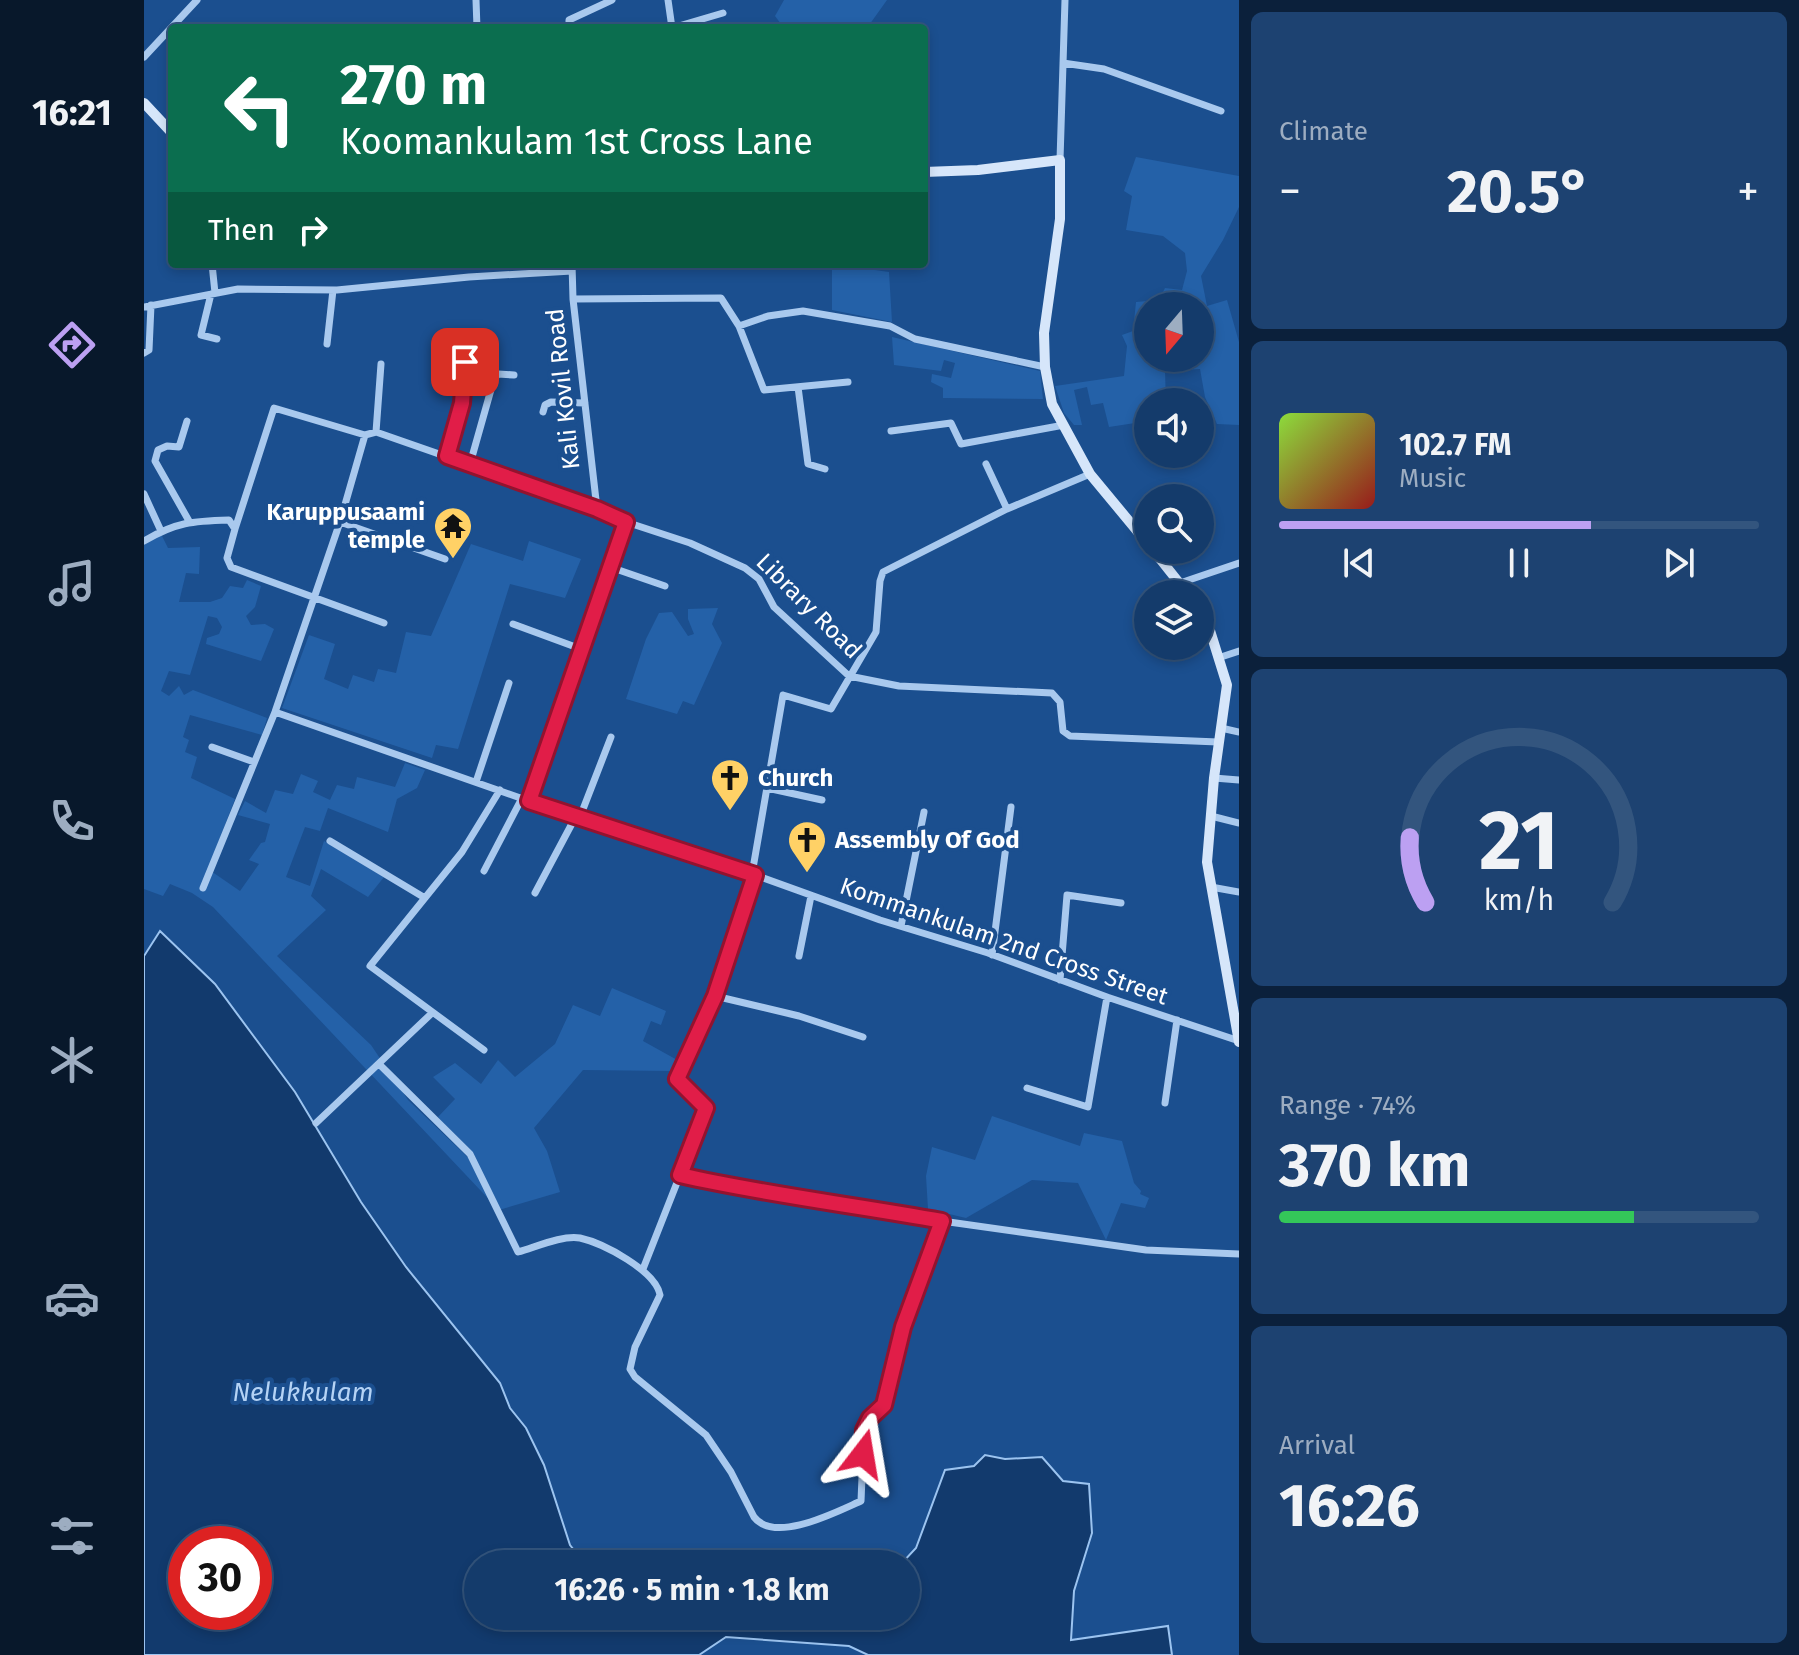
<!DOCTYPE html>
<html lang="en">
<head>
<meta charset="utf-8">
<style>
	body { margin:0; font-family:"Fira Sans",sans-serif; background:#1d4271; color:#f1f3f6; height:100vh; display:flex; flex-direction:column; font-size:30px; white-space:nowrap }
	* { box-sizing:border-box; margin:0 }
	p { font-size:26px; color:#9dadc1 }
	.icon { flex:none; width:44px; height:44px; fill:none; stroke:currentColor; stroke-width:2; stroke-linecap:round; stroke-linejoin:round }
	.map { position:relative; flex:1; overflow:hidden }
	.panel { display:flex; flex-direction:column; gap:12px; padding:12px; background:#0b203b; width:560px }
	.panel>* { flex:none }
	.guide { position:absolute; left:24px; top:24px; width:760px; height:244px; border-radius:8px; box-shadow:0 4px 12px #0003,0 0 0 2px #33557e; background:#0b6e4f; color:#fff; overflow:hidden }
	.needle { width:52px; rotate:199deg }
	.buttons { position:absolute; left:990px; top:292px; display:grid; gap:16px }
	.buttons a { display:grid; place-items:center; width:80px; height:80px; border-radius:50%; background:#143b6b; box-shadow:0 4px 12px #0003,0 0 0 2px #33557e; font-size:40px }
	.speed { position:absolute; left:24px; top:1526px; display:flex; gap:16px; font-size:40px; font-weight:700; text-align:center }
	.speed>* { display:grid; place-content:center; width:104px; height:104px; border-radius:50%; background:#143b6b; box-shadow:0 4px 12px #0003,0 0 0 2px #33557e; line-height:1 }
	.speed .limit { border:12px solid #d22; background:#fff; color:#111 }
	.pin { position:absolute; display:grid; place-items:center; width:68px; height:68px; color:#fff; margin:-34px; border-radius:16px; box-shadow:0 4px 12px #0006 }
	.me { position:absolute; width:88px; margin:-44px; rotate:14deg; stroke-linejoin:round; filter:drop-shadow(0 0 6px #0008) }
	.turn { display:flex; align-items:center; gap:28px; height:168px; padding:0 40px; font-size:36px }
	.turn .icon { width:104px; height:104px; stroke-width:2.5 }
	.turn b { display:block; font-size:56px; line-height:68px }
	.then { display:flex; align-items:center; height:76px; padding:0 40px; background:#0003; gap:16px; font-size:30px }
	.big { font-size:60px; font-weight:700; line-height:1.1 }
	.panel .card { flex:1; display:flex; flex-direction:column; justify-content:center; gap:12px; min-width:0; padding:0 28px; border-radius:12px; background:#1d4271 }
	.panel .dial { align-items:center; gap:0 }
	.dial svg { height:208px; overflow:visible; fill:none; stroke:#33557e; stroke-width:7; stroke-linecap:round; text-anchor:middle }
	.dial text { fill:#f1f3f6; stroke:none }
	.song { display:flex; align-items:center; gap:24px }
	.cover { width:96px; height:96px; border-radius:12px; background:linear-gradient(135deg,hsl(90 70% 55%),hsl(0 70% 35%)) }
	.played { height:8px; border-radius:4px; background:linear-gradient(90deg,#bca0f2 65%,#33557e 65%) }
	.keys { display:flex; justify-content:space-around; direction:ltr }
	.heat { display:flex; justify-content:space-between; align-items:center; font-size:44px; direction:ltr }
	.charge { height:12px; border-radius:6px; background:linear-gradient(90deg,#34c759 74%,#33557e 0) }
	.trip { position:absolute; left:320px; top:1550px; width:456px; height:80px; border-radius:40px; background:#143b6b; box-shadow:0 4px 12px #0003,0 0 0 2px #33557e; font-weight:700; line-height:80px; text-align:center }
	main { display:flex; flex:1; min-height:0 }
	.tab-bar { display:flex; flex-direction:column; width:144px; justify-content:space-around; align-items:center; background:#08182b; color:#9dadc1 }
	.tab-bar .icon { width:56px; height:56px }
	.tab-bar .active { color:#bca0f2 }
	.tab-bar b { font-size:36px; color:#f1f3f6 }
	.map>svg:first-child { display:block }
	.green { fill:#2461a8; fill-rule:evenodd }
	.water { fill:#123a6d; stroke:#9cc4f0; stroke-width:2; fill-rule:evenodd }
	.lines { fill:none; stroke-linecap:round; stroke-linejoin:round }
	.street { stroke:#a9c9ee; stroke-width:7 }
	.secondary { stroke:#d6e6fa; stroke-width:10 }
	.route-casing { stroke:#92132f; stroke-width:20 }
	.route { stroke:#e11d48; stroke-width:14 }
	.labels { text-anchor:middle; stroke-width:8; stroke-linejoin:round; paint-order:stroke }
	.street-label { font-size:24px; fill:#fff; stroke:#1b4f8f }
	.poi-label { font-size:24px; font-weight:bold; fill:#fff; stroke:#1b4f8f; text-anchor:start }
	.water-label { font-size:26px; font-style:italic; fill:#b5d3f5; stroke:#1b4f8f }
</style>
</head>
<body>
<main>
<nav class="tab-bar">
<b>16:21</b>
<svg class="icon active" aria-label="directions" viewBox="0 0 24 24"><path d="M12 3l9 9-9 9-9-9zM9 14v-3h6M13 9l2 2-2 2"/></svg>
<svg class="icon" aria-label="music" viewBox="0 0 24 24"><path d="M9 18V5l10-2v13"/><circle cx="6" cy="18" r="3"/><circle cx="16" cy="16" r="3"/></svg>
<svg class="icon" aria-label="phone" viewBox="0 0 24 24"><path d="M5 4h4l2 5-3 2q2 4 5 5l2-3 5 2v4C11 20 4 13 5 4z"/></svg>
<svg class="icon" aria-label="climate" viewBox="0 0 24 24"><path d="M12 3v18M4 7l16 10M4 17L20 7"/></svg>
<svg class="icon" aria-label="car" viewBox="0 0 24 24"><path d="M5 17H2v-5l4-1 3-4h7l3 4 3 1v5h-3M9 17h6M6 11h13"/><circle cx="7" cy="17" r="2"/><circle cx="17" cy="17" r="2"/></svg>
<svg class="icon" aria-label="filters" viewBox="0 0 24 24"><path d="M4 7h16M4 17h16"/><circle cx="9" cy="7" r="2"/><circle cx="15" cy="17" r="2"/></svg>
</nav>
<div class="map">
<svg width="1095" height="1655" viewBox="0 0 1095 1655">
	<rect width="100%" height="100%" fill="#1b4f8f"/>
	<path class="green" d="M640,0H743L723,28H640L631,16Z
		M992,157L1095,176V207L1079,240L1057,276L1063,306L1083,300L1095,342V425L1073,424L1061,397L1056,369L1021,371L1022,402H1004V421L965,427L959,403L947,405L943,387L930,390L938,425H930L920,413L911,386L980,376L983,346L978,335L989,331L992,302L1015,300L1021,288L1038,290L1043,271L1041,253L1019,236L982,230L988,196L980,191ZM1056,306V358H1004V306Z
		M688,264L745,272L748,322L688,310Z
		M748,337L896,371L899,399L799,398V388L787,382L788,374L807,378L811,363L800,360L797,371L750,365Z
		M17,534L24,548L56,547L55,574L42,573L35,602H66L78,598L86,586L99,588L103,580L117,586L111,607L102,616L107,625L121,624L130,629L117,661L62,644L63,638L75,634L78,627L73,618L64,616L46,675L25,671L17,691L25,696L35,686L40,695L49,690L123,718L118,735L46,715L39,737L45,740L41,752L53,757L47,778L91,799L64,869L96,891L115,864L105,860L117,843L121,842L126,824L94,815L101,801L122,813L131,790L149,794L157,774L174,781L169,792L186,800L193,785L210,789L213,777L251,787L261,763L281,770L273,788L253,799L244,832L184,808L176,831L161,827L142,877L166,886L180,841L240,877L224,897L177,869L167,896L182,910L133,956L227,1045L264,1100L334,1167L294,1117L311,1099L289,1077L311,1063L337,1084L354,1060L371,1077L411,1044L429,1005L456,1016L468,988L522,1011L517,1025L507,1021L499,1041L535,1061L530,1071L439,1070L390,1128L403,1151L416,1192L355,1210L69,907L48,893L26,884L19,896L0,889V545Z
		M385,541L437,559L421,598L366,584L314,749L292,745L288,758L138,708L165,635L191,644L180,679L204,689L209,675L230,682L234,669L252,673L262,632L287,636L327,544L379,561Z
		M574,608L568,624L578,643L550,705L539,701L533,714L482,699L502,639L515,613L528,612L544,636L550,634L544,619V609Z
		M848,1116L936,1146L940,1133L978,1141L990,1183L997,1191L996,1194L1005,1198L1001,1208L977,1203L962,1240L934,1183L888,1180L822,1218L784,1209L782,1176L788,1147L831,1160Z"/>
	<path class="water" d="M16,931L71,984L151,1092L217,1202L262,1267L356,1383L366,1408L382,1428L400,1465L426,1545L441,1564H334V1616H492L508,1625L549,1616H616L648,1627L675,1616H762V1564H757L772,1548L801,1470L830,1466L841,1455L861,1459L898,1457L919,1481L945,1484L948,1533L930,1591L927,1640L1024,1626L1028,1655H724L705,1646L582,1637L555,1655H0V956ZM42,1544H110V1612H42Z"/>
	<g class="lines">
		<path class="street" d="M332,0L333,28
			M524,0L528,28L579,13
			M425,28V20L468,0
			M0,57L53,0
			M919,63L960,69L1077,111
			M916,160L921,0
			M68,264L71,293
			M428,264L429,299L453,509
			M67,294L57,335L73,339
			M429,299L577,298L595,326L624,316L659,311L746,326L771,339L901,367
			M0,307L94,289L193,290L325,277L428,271
			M595,326L620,390L704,382
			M183,344L189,290
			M0,353L5,350L7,305
			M654,387L664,464L681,469
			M399,412L401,405L407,402L441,403
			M43,421L35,447L23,446L14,450L11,461L45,521
			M747,431L807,423L817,444L920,425
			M232,432L237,364
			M303,456L318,403L321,362
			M326,464L350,379L354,374L370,375
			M842,464L863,509
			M0,494L17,531
			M196,522L301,559
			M91,529L130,408L221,435L232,432L453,509L482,522L546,543L601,568L615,579L630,607L705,676L755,686L908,693L916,702L919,731L926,736L1074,742
			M0,541C32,522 49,521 85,520L91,529L83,558L87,567L240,623
			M466,567L521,586
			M1036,583L1095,563
			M369,624L437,649
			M1074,658L1095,651
			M131,712L385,801L608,874L736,920L844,953L963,997L1095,1041
			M1077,728L1095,732
			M68,747L110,762
			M1070,778L1095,780
			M332,782L365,683
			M623,788L678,800
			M385,801L482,522
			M1067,816L1095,823
			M436,817L467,737
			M186,841L281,898
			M340,871L378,798
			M608,874L639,695L687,709L732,632L736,581L739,572L863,509L946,474
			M611,875L571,996L533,1079L562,1108L536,1175L646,1197L696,1202L798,1221L1002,1250L1095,1254
			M1067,887L1095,892
			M59,888L131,712L196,522L221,435
			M391,893L432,816
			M757,926L780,812
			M848,955L867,807
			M655,956L667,896
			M916,980L923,895L977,903
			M571,996L655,1016L719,1037
			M340,1050L226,966L318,852L356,790
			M236,1065L326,1154L374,1252C392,1247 418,1235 436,1238C459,1243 512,1271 516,1295L491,1347L486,1369L491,1377L562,1435L587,1472L610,1517C631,1544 692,1512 717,1501L720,1430L726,1418L740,1405L759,1327L798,1221
			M883,1088L944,1107L963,997
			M1021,1103L1033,1020
			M172,1123L288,1013
			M499,1269L536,1175"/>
		<path class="secondary" d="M0,103L28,133
			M780,172L834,170L916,160V219L900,333L901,367L908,404L946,474L1004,544
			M1009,550L1044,594
			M1056,611L1063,621L1083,685L1070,778L1063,862L1095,1042"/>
	</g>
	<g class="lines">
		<defs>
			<path id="route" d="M321,362L318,403L303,456L453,509L482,522L385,801L611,875L571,996L533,1079L562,1108L536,1175C623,1195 711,1205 798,1221L759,1327L740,1405L726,1418L720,1430L719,1454"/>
		</defs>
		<use href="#route" class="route-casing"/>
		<use href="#route" class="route"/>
	</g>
	<defs>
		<symbol id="temple-pin" viewBox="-11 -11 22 30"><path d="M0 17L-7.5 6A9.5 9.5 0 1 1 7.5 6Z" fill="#ffd166" stroke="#1b4f8f"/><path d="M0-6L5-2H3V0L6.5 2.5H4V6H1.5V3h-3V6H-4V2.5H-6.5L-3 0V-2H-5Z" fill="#111"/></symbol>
		<symbol id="church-pin" viewBox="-11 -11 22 30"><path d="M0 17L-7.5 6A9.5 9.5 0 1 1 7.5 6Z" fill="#ffd166" stroke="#1b4f8f"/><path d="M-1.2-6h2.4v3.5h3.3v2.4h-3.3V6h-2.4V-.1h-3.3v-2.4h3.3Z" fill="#111"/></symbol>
	</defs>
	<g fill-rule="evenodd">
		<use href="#temple-pin" x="287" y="504" width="44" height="60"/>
		<use href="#church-pin" x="564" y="756" width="44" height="60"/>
		<use href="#church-pin" x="641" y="818" width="44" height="60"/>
	</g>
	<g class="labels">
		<g class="street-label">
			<text transform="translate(419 389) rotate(-96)" y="8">Kali Kovil Road</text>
			<text transform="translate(665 606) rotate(45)" y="8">Library Road</text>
			<text transform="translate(860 941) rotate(19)" y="8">Kommankulam 2nd Cross Street</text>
		</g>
		<g class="poi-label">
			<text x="281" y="520" text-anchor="end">Karuppusaami<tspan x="281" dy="28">temple</tspan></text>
			<text x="614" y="786">Church</text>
			<text x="691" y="848">Assembly Of God</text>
		</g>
		<g class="water-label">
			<text x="159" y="1401">Nelukkulam</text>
		</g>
	</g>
</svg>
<div class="buttons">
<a><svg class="needle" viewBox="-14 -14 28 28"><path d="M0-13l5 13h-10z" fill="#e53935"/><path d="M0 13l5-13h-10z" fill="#9dadc1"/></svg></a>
<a><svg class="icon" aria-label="sound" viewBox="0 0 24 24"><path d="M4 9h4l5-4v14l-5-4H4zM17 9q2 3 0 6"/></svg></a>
<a><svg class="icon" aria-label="search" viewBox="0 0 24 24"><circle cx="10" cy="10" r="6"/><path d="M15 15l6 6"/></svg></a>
<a><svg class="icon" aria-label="layers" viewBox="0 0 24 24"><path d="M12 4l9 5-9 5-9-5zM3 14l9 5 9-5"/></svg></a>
</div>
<div class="speed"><div class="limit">30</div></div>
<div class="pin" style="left:321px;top:362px;background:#d93025"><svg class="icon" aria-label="arrive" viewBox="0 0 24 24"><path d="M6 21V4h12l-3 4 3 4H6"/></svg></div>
<svg class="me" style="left:719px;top:1454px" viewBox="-20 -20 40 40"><path d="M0-17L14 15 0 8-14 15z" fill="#e11d48" stroke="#fff" stroke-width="4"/></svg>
<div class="trip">16:26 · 5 min · 1.8 km</div>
<div class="guide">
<div class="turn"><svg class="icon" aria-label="left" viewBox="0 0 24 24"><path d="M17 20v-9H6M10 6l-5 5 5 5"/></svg><div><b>270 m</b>Koomankulam 1st Cross Lane</div></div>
<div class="then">Then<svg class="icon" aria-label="right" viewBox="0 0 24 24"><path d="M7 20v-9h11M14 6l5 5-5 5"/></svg></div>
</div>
</div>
<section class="panel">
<div class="card"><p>Climate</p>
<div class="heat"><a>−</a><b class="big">20.5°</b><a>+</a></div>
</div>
<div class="card">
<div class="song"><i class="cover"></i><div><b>102.7 FM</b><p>Music</p></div></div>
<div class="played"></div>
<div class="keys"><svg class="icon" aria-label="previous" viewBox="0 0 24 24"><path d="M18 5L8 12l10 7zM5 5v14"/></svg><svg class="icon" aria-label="pause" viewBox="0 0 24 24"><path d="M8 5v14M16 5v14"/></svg><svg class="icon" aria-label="next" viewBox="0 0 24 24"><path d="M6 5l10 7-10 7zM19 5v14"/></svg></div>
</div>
<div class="card dial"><svg viewBox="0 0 100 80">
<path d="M14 69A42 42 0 1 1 86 69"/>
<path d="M14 69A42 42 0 0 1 8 44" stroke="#bca0f2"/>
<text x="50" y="56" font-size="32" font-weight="700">21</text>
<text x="50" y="72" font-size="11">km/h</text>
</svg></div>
<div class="card"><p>Range · 74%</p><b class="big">370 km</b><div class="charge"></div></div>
<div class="card"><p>Arrival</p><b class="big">16:26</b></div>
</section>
</main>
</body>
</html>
